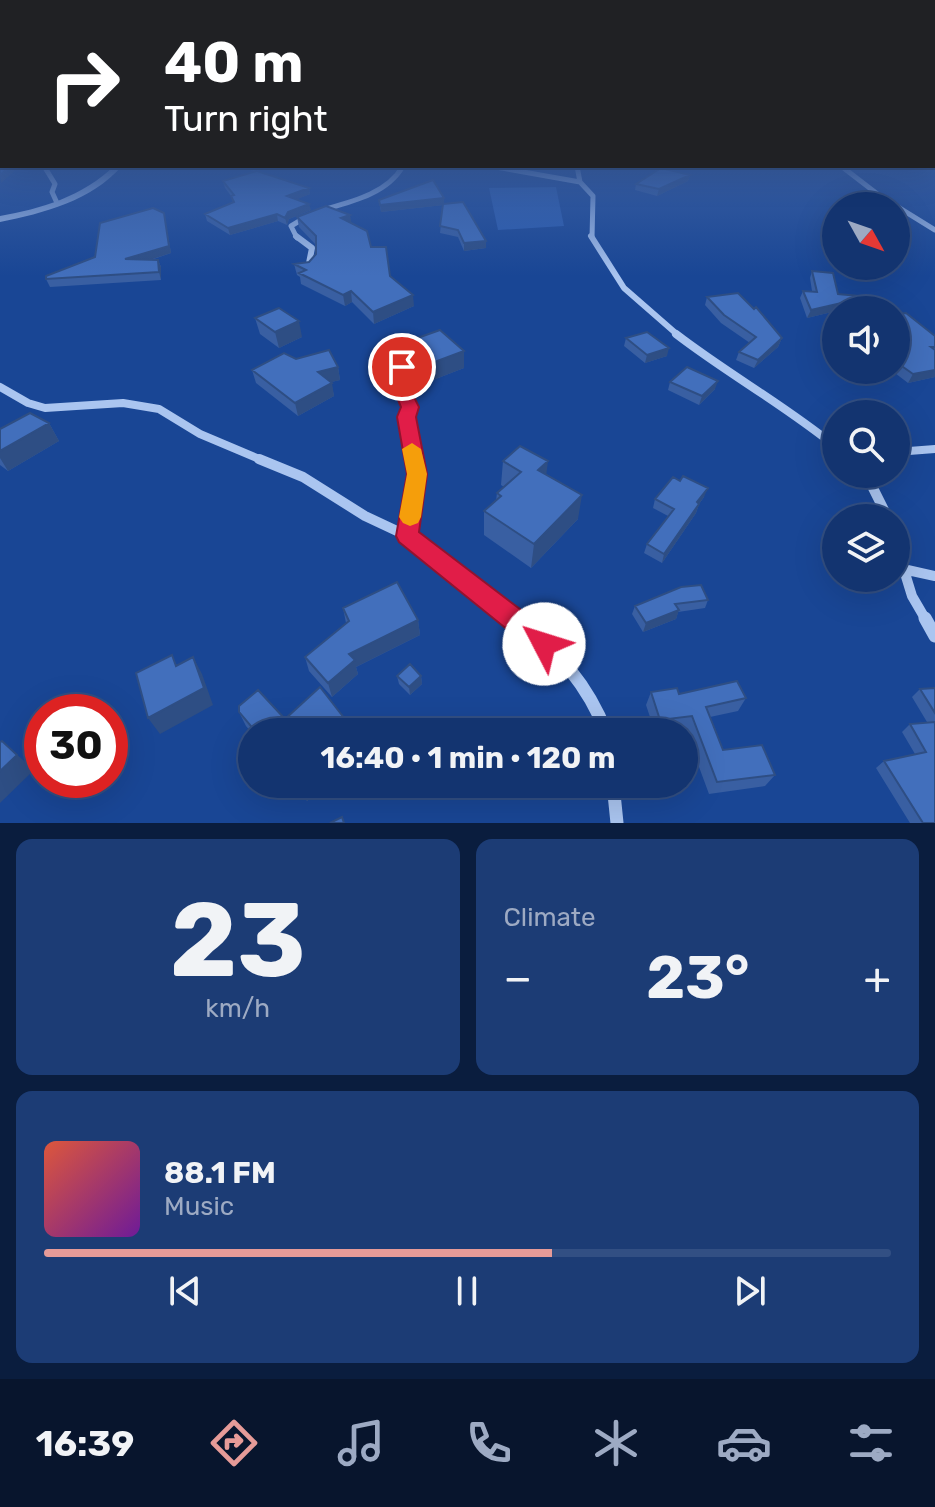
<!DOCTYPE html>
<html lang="en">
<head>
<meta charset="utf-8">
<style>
	body { margin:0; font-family:Rubik,sans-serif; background:#1c3c75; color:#f1f3f6; height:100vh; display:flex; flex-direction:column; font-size:30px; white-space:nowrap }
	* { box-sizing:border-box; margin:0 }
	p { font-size:26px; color:#9daac3 }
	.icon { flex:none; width:44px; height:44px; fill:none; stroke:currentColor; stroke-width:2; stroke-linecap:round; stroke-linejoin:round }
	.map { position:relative; height:823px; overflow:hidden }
	.panel { display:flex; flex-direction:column; gap:16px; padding:16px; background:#0a1d3e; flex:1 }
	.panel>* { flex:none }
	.top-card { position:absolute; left:0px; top:0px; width:936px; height:168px; box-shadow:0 8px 32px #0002,0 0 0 2px #324f83; background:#202124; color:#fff; overflow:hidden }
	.needle { width:52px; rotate:130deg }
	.buttons { position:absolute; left:822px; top:192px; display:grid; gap:16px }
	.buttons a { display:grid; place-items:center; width:88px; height:88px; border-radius:50%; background:#133470; box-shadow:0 8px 32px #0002,0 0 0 2px #324f83; font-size:40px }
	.speed { position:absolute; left:24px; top:694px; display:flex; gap:16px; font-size:40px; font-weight:700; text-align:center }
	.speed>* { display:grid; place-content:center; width:104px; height:104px; border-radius:50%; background:#133470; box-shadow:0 8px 32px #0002,0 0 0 2px #324f83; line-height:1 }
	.speed .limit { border:12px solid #d22; background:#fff; color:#111 }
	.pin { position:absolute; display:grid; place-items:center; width:68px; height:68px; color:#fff; margin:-34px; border:4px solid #fff; border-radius:50%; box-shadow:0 2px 8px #0007 }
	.me { position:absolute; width:88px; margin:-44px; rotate:310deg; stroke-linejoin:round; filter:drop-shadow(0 0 6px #0008) }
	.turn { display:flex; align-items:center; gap:28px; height:168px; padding:0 32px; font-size:36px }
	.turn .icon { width:104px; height:104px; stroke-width:2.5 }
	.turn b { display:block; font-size:56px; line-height:68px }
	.big { font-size:60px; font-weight:700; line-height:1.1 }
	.panel .widget { flex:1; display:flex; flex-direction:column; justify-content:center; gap:12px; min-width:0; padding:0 28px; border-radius:16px; background:#1c3c75 }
	.panel .dial { align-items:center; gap:0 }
	.dial b { font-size:104px; line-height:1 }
	.song { display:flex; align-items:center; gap:24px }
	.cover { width:96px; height:96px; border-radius:12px; background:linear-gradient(135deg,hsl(10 70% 55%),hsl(280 70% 35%)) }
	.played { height:8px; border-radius:4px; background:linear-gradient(90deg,#e69b98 60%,#324f83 60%) }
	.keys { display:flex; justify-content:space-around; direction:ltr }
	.heat { display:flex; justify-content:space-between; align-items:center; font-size:44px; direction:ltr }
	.panel .tiles { flex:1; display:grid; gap:16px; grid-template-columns:1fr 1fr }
	.widget:last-child { grid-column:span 2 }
	.trip { position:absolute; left:238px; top:718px; width:460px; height:80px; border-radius:40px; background:#133470; box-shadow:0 8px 32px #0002,0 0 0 2px #324f83; font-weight:700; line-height:80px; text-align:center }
	.menu { display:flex; height:128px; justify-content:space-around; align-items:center; background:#08152d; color:#9daac3 }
	.menu .icon { width:56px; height:56px }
	.menu .selected { color:#e69b98 }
	.menu b { font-size:36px; color:#f1f3f6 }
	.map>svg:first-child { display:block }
	.green { fill:#2c5eb3 }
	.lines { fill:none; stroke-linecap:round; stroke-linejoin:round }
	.minor-far4 { stroke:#aac5f0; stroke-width:5 }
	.minor-far3 { stroke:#aac5f0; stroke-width:6 }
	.minor-far2 { stroke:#aac5f0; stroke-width:8 }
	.minor-far1 { stroke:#aac5f0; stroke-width:10 }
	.minor { stroke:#aac5f0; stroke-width:13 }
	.tertiary { fill:#aac5f0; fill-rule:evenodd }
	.wall { fill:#395fa2 }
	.shaded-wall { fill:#2e4e84 }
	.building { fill:#426fbc; stroke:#2e4e84; stroke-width:2 }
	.route { fill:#e11d48; stroke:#92132f; stroke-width:2 }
	.slow { fill:#f59e0b }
</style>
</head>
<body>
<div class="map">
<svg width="935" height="823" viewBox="0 0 935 823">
	<rect width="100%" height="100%" fill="#194695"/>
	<path class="green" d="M556,187L564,226L498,230L489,188Z"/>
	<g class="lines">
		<path class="minor-far4" d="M44,166L55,184L52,192L57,203
			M490,166L580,182
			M577,166L580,182L593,196L592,238
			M841,166L880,196L935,230
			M322,210C351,202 387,194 403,166
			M297,238L291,226L306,217"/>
		<path class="minor-far3" d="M296,236L312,248L308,268
			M591,236L624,288L679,336"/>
		<path class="minor-far2" d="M676,334C728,374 786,406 836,447
			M402,367L404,395L410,407L408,426L414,461
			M0,387L28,403L45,408L123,403L159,409L200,434L264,461
			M896,452L935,449"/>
		<path class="minor-far1" d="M259,459L303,477L365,516L414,539L481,596L516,620
			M862,474L871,484L888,518
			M407,536L417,474L414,459
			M896,544L912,596L926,620
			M903,569L935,576"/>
		<path class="minor" d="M513,618C555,647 588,685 606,732
			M925,618L935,636
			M613,784L617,823"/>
		<path class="tertiary" d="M114,166H122C91,201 44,213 0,222V216C41,209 83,196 114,166Z"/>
	</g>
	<path class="wall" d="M228,166H257L255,171Z
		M690,175L688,181L657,196L635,190L636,184Z
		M223,181L309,188L310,194L297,199L311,210L289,219L287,225L278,221L230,235L207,221L205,214L233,203L231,196L225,188Z
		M444,198V204L486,241V248L464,251L458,237L440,233L443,205L381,212L379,200Z
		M164,213L171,253L151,260H158L161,267V280L50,287L46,279L95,257Z
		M297,217L351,223L414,306L374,324L352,302L345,306L301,284L300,277L297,275L294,264L309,262L316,254V245L299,227Z
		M812,271L838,294L859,299L856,306L836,310V311L807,318L800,298L803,291H812L810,278Z
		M707,297L782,338L778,347L754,368L736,360L739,352L750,343L721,323L705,305Z
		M896,314L935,336V377L908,383L891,370H896Z
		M255,318L302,337L279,348L260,334Z
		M626,338L667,356L645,363L624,346Z
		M409,341L464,351V368L433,380L410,357Z
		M296,359L338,367L340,380L331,382L334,396L298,416L256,383L252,370Z
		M670,382L715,389L699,405L668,390Z
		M49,423L59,441L8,471L0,465V429Z
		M503,461L546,474L578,519L531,568L484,535V511L496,501L497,493L504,487L501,485Z
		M704,497L699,504L696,513L662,563L644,553L647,544L668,516L653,508L655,499Z
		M708,600L705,608L678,612L676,619L643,632L632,614L635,606Z
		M343,608L418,620L420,635L356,667L358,674L332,697L309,671L305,657L346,623Z
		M397,676H421L422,684L410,695L399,684Z
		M935,688V823H910L876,768L884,761L915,754L902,732L910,724L927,722L912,697L920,689Z
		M651,692L746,698L738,711L710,717L723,750L775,775L765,786L709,794L685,729L655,732L646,705Z
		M239,712L285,719L355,732H252V733L246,726Z
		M275,784H326L307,801L297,786L283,798Z"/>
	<path class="shaded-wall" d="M10,166H20L1,183L0,175Z
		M690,175L688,181L657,196L659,189Z
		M309,188L310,194L288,203L287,196Z
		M444,198V205L381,212L380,205Z
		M309,204L311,210L289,219L287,225L285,218L288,212Z
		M164,213L171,253L128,267L125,259Z
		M277,214L278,221L230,235L228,228Z
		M350,215L352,225L341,218Z
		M486,241V248L464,251V243Z
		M158,260L161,267V280L159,272Z
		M351,291L352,302L345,306L343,295Z
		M413,295L414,306L374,324L373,312Z
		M859,299L856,306L836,310V311L807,318L811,310Z
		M299,321L302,337L279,348L275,332Z
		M782,338L778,347L754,368L758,360Z
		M669,348L667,356L645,363L647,355Z
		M464,351V368L433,380L432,363Z
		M338,367L340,380L320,385L318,372Z
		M935,370V377L908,383L913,374Z
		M718,381L715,389L699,405L702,396Z
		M332,383L334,396L298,416L295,403Z
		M49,423L59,441L8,471L0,458V451Z
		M548,461L545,485L538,470Z
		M708,488L704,497L694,511L697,502Z
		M582,495L578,519L531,568L534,544Z
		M699,504L696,513L662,563L664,554Z
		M679,610L676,619L643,632L646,623Z
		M418,620L420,635L356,667L358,674L332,697L328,683L349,654Z
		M193,657L202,674L213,705L160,734L148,718Z
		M421,676L422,684L410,695L409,687Z
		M2,741L34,770L0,803V771Z
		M279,784H296L297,786L283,798L277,786Z
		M306,784H326L307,801L301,789Z"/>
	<path class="building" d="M0,160H2V166H10L0,175Z
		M661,168L690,175L659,189L636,184Z
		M257,171L309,188L287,196L309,204L288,212L285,218L277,214L228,228L205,214L234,202L231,196L234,195L223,181Z
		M433,180L444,198L380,205L379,200Z
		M463,202L486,241L464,243L458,230L440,226L443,204Z
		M326,206L350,215L341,218L367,231L371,247H386L390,276L413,295L373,312L351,291L343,295L299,273L306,270L294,264L309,262L316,254V236L297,217Z
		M153,208L164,213L169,246L125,259L158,260L159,272L46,279V276L95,257L100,223Z
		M812,271L833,273L838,294L859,296V299L811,310L803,291L817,292Z
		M738,293L754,309L756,307L782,338L758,360L739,352L756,337L724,315L707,297Z
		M279,308L299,321L275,332L255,318Z
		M906,313L935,336V347H931L935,350V370L913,374L896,362V314Z
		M440,330L464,351L432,363L409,341Z
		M647,332L669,348L647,355L626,338Z
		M329,350L338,367L318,372L332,383L295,403L252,370L284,353L296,359Z
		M687,367L718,381L702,396L670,382Z
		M30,413L49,423L0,451V429Z
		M520,446L548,461L538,470L582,495L534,544L484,511L501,496L497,493L521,472L503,461Z
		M683,476L708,488L697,502L699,504L664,554L647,544L674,509L655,499L673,477L680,481Z
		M397,582L418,620L349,654L355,660L328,683L305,657L349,621L343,608Z
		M701,585L708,600L675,604L679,610L646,623L635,606L681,587Z
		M172,655L176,666L193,657L204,688L148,718L136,673Z
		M410,664L421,676L409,687L397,676Z
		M737,681L746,698L706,707L723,750L762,745L775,775L717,782L692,716L660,720L651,692L677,688L679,694Z
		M320,687L355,732H256L239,712V706L258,690L285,719Z
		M935,688V713L920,689Z
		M935,722V823H923L884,761L926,752L910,724Z
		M2,741L17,755L0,771V742Z
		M342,817L344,823H330Z"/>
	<linearGradient id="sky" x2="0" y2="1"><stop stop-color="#0e2652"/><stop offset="0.58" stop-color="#385da0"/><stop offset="1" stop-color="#385da0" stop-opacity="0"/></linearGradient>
	<rect width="935" height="276" fill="url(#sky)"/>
	<path class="route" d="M402,362L410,367L413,395L419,407L416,417L427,474L419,532L554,635L558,644L554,652L544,656L535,652L399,542L396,536L407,474L397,417L401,407L396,395L393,367Z"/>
	<path class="slow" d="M412,443L421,449L427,474L421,517L418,523L410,526L403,523L399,517L407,474L402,449Z"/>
</svg>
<div class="buttons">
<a><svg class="needle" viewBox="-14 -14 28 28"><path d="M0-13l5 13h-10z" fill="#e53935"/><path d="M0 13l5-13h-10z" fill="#9daac3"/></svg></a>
<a><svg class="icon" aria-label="sound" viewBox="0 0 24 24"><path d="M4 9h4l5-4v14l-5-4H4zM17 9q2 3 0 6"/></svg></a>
<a><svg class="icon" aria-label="search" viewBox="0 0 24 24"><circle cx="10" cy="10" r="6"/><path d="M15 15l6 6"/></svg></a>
<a><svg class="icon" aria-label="layers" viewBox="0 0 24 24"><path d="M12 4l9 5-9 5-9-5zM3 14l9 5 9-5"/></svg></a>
</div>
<div class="speed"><div class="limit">30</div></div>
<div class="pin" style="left:402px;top:367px;background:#d93025"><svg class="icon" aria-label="arrive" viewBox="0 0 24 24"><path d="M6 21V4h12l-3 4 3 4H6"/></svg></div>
<svg class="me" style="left:544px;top:644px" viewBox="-20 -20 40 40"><circle r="19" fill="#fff"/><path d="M0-13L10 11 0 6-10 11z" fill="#e11d48"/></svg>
<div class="trip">16:40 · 1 min · 120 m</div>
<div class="top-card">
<div class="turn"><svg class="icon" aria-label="right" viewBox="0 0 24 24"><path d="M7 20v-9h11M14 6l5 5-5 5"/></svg><div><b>40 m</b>Turn right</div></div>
</div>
</div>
<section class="panel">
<div class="tiles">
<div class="widget dial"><b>23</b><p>km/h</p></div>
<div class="widget"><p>Climate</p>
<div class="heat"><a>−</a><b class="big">23°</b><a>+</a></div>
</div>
<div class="widget">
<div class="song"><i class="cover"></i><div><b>88.1 FM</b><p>Music</p></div></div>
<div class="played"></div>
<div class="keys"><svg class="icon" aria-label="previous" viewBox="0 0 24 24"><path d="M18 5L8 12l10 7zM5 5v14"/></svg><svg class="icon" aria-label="pause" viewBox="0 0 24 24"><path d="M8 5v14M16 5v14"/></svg><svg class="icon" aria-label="next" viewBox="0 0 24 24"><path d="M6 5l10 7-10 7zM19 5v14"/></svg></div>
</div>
</div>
</section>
<nav class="menu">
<b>16:39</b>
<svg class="icon selected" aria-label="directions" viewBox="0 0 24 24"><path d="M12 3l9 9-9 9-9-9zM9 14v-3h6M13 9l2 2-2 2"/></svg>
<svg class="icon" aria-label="music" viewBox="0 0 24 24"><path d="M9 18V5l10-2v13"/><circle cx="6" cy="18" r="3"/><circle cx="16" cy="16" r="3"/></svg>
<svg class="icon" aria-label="phone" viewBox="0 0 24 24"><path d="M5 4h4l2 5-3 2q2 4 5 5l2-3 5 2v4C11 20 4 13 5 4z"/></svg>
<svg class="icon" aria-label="climate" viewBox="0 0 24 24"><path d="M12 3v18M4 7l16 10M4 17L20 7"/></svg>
<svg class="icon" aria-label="car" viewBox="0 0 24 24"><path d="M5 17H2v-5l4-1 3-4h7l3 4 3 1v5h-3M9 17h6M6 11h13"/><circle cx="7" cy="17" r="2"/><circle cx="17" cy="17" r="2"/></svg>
<svg class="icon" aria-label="filters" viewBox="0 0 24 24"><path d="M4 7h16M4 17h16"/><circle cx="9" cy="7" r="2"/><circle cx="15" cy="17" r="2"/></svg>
</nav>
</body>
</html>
